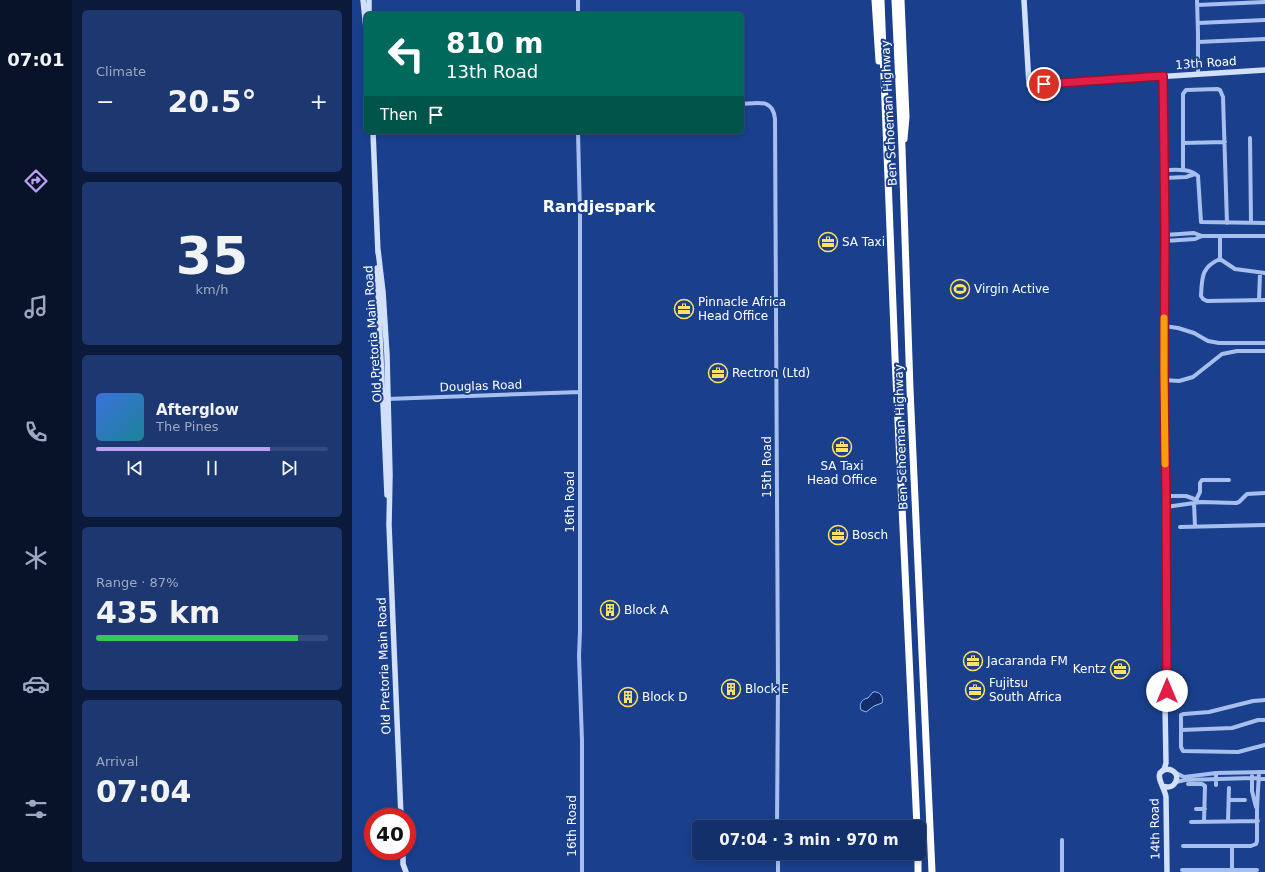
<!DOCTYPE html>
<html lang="en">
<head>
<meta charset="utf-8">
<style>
	body { margin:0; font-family:"DejaVu Sans",sans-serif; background:#1d3870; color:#f1f3f6; height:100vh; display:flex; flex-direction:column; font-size:15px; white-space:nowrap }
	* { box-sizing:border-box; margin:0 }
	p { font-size:13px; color:#9da9c1 }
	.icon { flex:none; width:22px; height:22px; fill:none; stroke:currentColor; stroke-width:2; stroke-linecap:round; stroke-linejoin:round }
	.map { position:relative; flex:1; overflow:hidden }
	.details { display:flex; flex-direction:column; gap:10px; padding:10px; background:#0b1a3a; width:280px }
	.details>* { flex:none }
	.top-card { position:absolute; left:12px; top:12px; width:380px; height:122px; border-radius:6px; box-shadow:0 2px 6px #0003,0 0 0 1px #334b7e; background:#00695c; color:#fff; overflow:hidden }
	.speed { position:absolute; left:12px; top:808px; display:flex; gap:8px; font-size:20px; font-weight:700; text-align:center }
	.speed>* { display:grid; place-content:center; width:52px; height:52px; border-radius:50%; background:#14306a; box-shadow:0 2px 6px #0003,0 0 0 1px #334b7e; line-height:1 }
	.speed .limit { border:6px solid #d22; background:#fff; color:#111 }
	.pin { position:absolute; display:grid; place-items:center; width:34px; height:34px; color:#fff; margin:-17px; border:2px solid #fff; border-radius:50%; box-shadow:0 1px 4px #0007 }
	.me { position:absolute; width:44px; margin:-22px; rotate:0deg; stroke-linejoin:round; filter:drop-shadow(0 0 3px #0008) }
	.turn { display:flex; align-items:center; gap:14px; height:84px; padding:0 16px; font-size:18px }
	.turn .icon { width:52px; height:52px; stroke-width:2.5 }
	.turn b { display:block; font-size:28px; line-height:34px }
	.then { display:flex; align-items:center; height:38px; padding:0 16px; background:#0003; gap:8px; font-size:15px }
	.big { font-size:30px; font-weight:700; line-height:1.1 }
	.details .widget { flex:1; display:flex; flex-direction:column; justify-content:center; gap:6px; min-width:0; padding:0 14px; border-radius:6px; background:#1d3870 }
	.details .dial { align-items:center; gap:0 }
	.dial b { font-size:52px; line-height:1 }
	.song { display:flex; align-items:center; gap:12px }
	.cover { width:48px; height:48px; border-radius:6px; background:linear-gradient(135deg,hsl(220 70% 55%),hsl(190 70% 35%)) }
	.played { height:4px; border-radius:2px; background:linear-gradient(90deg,#bca0f2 75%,#334b7e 75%) }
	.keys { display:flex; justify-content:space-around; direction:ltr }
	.heat { display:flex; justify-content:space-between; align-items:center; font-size:22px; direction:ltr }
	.charge { height:6px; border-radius:3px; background:linear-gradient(90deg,#34c759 87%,#334b7e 0) }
	.trip { position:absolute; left:340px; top:820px; width:234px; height:40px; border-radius:6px; background:#14306a; box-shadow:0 2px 6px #0003,0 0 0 1px #334b7e; font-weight:700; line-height:40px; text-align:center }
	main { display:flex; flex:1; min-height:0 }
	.tab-bar { display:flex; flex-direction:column; width:72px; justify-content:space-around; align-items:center; background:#08132a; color:#9da9c1 }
	.tab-bar .icon { width:28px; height:28px }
	.tab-bar .active { color:#bca0f2 }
	.tab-bar b { font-size:18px; color:#f1f3f6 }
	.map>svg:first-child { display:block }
	.water { fill:#112e6b; stroke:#99b8f0 }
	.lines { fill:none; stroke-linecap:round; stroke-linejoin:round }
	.street { stroke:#a6bfee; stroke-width:4 }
	.secondary { stroke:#d3e0fa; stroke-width:5.5 }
	.highway { stroke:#fff; stroke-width:7 }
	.route-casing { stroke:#92132f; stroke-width:10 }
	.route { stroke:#e11d48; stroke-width:7 }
	.slow { stroke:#f59e0b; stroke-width:7 }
	.labels { text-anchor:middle; stroke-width:4; stroke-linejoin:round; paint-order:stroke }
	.street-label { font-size:12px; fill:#fff; stroke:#1a408d }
	.poi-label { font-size:12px; fill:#fff; stroke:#1a408d; text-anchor:start }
	.district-label { font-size:16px; font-weight:bold; fill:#fff; stroke:#1a408d }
</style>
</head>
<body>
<main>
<nav class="tab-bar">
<b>07:01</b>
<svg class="icon active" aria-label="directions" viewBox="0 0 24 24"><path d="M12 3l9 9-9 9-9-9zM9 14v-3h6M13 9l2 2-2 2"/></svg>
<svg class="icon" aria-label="music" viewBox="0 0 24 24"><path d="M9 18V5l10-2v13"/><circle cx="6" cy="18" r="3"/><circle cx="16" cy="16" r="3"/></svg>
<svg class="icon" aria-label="phone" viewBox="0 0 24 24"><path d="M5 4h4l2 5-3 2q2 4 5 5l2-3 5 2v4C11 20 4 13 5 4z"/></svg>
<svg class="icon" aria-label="climate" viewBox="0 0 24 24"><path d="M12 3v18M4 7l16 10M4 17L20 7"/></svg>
<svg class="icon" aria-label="car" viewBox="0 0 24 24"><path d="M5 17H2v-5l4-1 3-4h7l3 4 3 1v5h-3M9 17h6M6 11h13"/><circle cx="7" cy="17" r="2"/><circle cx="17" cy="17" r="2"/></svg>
<svg class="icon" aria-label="filters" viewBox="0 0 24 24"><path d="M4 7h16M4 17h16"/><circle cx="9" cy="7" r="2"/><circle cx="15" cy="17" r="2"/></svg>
</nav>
<section class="details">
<div class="widget"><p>Climate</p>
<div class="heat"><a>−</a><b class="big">20.5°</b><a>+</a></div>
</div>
<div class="widget dial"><b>35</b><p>km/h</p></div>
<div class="widget">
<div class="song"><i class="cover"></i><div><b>Afterglow</b><p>The Pines</p></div></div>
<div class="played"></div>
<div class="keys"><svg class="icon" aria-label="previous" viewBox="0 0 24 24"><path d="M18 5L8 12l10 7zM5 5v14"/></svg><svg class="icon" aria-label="pause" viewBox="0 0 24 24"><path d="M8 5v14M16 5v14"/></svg><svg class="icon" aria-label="next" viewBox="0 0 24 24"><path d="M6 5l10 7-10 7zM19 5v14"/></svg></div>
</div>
<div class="widget"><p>Range · 87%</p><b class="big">435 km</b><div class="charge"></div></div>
<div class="widget"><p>Arrival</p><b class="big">07:04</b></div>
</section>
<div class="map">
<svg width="913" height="872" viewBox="0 0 913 872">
	<rect width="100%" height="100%" fill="#1a408d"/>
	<path class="water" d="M521,692C528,691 532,697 530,703L522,706L514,712L509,710C507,705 509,699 516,698Z"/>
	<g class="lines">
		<path class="street" d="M226,0V14
			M845,0L846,33V74
			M845,5L913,2
			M846,23L913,20
			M846,42L913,39
			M390,104C405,103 421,98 423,119L426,685L425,827
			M226,132L228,214V631L227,656L230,741V872
			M898,138L899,223
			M831,143L873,142
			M831,169V94L834,90L865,89L868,90L871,97L875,223
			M812,170C824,170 837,168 846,176L849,222L913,223
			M812,178L834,177L843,174
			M813,235L842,233L850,236H913
			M868,236V259C849,267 850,278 849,296L851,299L855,301L913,300
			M813,241L843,239L850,236
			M868,259L883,269L913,273
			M907,300L908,273
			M812,326L826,328L842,333L856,341L867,343H913
			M812,380L827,381L841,377L870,354L885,351H913
			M35,399L228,392
			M814,496H834L845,500
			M844,500L848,492V483L850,480H877
			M842,503L843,526
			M814,507L849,502L884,503L887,502L895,494L913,493
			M828,527L913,525
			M913,700L901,701L857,712L832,714L829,715V747L831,751L886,752L913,745
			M829,730L880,728L906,720H913
			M824,773L832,777L864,773L913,772
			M900,776V791L904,807
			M824,782L833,780L900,778L913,779
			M836,784H850L853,786L852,822
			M864,785V773
			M877,800H893
			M844,809H853
			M876,821L877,788
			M839,822L906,821
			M710,840V872
			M831,846H899L904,844L905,841V809L907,772
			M426,853V872
			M830,870H905
			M880,872V846"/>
		<path class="secondary" d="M11,0L14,28
			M17,0V14
			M672,0L677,85L913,70
			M811,76L813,241L812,372L814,496L813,610L815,679L813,705L814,763L812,770
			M21,132L26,253
			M26,250L31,292L35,355L38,475L37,525L49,817
			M25,268L35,495
			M811,786C816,788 822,787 824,781C828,771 814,765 808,773C805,779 813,789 814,797L815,872
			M51,851V864L54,872"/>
		<path class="highway" d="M523,0L527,61
			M529,0L543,357L565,827
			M543,0L550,148L558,389L580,872
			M549,0L554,117L552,139
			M566,853V872"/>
	</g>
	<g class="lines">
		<defs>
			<path id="route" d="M692,84L811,76L813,235L812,372L814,496L815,691"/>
		</defs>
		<use href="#route" class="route-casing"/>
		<use href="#route" class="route"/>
		<path class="slow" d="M812,318V372L813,464"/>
	</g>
	<defs>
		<symbol id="office-ring" viewBox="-11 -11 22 22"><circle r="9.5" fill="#1a408d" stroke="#ffe263" stroke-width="1.5"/><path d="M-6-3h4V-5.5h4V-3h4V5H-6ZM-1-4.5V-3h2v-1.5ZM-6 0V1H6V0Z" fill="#ffe263"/></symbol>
		<symbol id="stadium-ring" viewBox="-11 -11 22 22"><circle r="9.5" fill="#1a408d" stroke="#ffe263" stroke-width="1.5"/><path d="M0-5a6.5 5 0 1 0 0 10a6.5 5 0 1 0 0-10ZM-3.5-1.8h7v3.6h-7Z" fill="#ffe263"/></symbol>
		<symbol id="building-ring" viewBox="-11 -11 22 22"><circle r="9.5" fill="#1a408d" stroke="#ffe263" stroke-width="1.5"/><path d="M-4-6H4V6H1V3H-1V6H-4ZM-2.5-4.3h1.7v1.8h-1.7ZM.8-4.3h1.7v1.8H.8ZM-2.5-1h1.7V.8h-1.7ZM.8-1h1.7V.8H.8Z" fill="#ffe263"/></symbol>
	</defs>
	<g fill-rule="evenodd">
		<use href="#office-ring" x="465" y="231" width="22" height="22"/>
		<use href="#stadium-ring" x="597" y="278" width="22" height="22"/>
		<use href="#office-ring" x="321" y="298" width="22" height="22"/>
		<use href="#office-ring" x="355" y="362" width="22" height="22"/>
		<use href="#office-ring" x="479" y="436" width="22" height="22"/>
		<use href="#office-ring" x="475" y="524" width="22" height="22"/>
		<use href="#building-ring" x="247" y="599" width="22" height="22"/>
		<use href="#office-ring" x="610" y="650" width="22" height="22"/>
		<use href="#office-ring" x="757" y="658" width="22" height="22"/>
		<use href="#building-ring" x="368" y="678" width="22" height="22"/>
		<use href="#office-ring" x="612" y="679" width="22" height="22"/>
		<use href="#building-ring" x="265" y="686" width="22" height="22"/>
	</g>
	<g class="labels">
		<g class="street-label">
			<text transform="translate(854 63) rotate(-4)" y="4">13th Road</text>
			<text transform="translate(537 113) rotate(-93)" y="4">Ben Schoeman Highway</text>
			<text transform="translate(21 334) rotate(-94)" y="4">Old Pretoria Main Road</text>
			<text transform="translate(129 386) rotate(-2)" y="4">Douglas Road</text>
			<text transform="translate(549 437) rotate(-92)" y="4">Ben Schoeman Highway</text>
			<text transform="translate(415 467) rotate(-90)" y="4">15th Road</text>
			<text transform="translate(218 502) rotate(-90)" y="4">16th Road</text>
			<text transform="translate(32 666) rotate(-92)" y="4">Old Pretoria Main Road</text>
			<text transform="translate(220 826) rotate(-90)" y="4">16th Road</text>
			<text transform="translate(803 829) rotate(-91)" y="4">14th Road</text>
		</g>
		<g class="poi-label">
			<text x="490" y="246">SA Taxi</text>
			<text x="622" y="293">Virgin Active</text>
			<text x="346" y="306">Pinnacle Africa<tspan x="346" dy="14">Head Office</tspan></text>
			<text x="380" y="377">Rectron (Ltd)</text>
			<text x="490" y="470" text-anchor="middle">SA Taxi<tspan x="490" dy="14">Head Office</tspan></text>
			<text x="500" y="539">Bosch</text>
			<text x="272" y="614">Block A</text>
			<text x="635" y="665">Jacaranda FM</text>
			<text x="754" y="673" text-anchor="end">Kentz</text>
			<text x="637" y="687">Fujitsu<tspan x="637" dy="14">South Africa</tspan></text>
			<text x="393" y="693">Block E</text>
			<text x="290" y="701">Block D</text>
		</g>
		<g class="district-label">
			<text x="247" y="212">Randjespark</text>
		</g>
	</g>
</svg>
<div class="speed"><div class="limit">40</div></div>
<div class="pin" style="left:692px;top:84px;background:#d93025"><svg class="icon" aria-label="arrive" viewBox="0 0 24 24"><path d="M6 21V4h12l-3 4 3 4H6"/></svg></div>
<svg class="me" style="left:815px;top:691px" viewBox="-20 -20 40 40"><circle r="19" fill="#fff"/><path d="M0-13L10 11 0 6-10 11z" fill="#e11d48"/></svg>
<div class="trip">07:04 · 3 min · 970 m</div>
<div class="top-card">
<div class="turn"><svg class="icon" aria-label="left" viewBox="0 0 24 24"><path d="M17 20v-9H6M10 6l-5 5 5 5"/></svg><div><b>810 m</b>13th Road</div></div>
<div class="then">Then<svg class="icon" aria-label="arrive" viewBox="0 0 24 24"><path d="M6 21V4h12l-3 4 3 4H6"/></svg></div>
</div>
</div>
</main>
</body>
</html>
